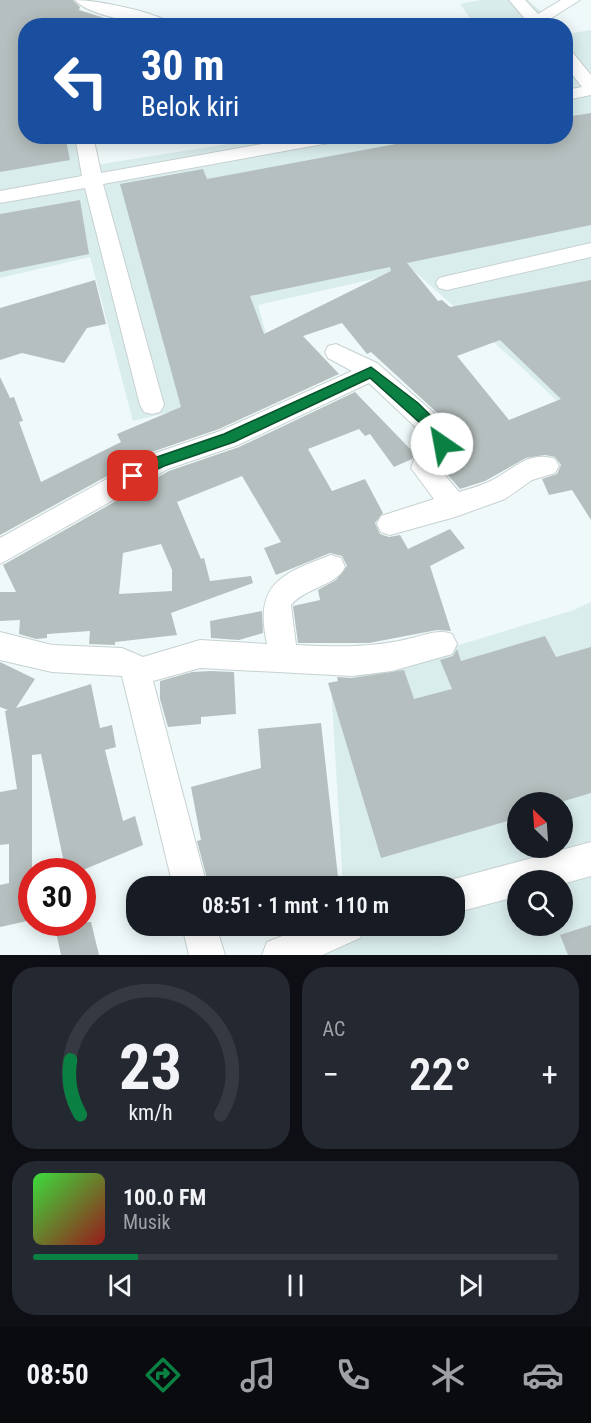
<!DOCTYPE html>
<html lang="id">
<head>
<meta charset="utf-8">
<style>
	body { margin:0; font-family:"Roboto Condensed",sans-serif; background:#242831; color:#f1f3f6; height:100vh; display:flex; flex-direction:column; font-size:22px; white-space:nowrap }
	* { box-sizing:border-box; margin:0 }
	p { font-size:20px; color:#9ea1a6 }
	.icon { flex:none; width:33px; height:33px; fill:none; stroke:currentColor; stroke-width:2; stroke-linecap:round; stroke-linejoin:round }
	.map { position:relative; height:955px; overflow:hidden }
	.drawer { display:flex; flex-direction:column; gap:12px; padding:12px; background:#0d0f14; flex:1 }
	.drawer>* { flex:none }
	.banner { position:absolute; left:18px; top:18px; width:555px; height:126px; border-radius:24px; box-shadow:0 3px 15px #0003; background:#1a4fa0; color:#fff; overflow:hidden }
	.needle { width:39px; rotate:335deg }
	.buttons { position:absolute; left:507px; top:792px; display:grid; gap:12px }
	.buttons a { display:grid; place-items:center; width:66px; height:66px; border-radius:50%; background:#171b24; box-shadow:0 3px 15px #0003; font-size:30px }
	.speed { position:absolute; left:18px; top:858px; display:flex; gap:12px; font-size:30px; font-weight:700; text-align:center }
	.speed>* { display:grid; place-content:center; width:78px; height:78px; border-radius:50%; background:#171b24; box-shadow:0 3px 15px #0003; line-height:1 }
	.speed .limit { border:9px solid #d22; background:#fff; color:#111 }
	.pin { position:absolute; display:grid; place-items:center; width:51px; height:51px; color:#fff; margin:-26px; border-radius:12px; box-shadow:0 3px 9px #0006 }
	.me { position:absolute; width:66px; margin:-33px; rotate:327deg; stroke-linejoin:round; filter:drop-shadow(0 0 4px #0008) }
	.turn { display:flex; align-items:center; gap:21px; height:126px; padding:0 24px; font-size:27px }
	.turn .icon { width:78px; height:78px; stroke-width:2.5 }
	.turn b { display:block; font-size:42px; line-height:51px }
	.big { font-size:45px; font-weight:600; line-height:1.1 }
	.drawer .widget { flex:1; display:flex; flex-direction:column; justify-content:center; gap:9px; min-width:0; padding:0 21px; border-radius:24px; background:#242831 }
	.drawer .dial { align-items:center; gap:0 }
	.dial svg { height:156px; overflow:visible; fill:none; stroke:#363941; stroke-width:7; stroke-linecap:round; text-anchor:middle }
	.dial text { fill:#f1f3f6; stroke:none }
	.song { display:flex; align-items:center; gap:18px }
	.cover { width:72px; height:72px; border-radius:9px; background:linear-gradient(135deg,hsl(120 70% 55%),hsl(0 70% 35%)) }
	.played { height:6px; border-radius:3px; background:linear-gradient(90deg,#0b8043 20%,#363941 20%) }
	.keys { display:flex; justify-content:space-around; direction:ltr }
	.heat { display:flex; justify-content:space-between; align-items:center; font-size:33px; direction:ltr }
	.drawer .tiles { flex:1; display:grid; gap:12px; grid-template-columns:1fr 1fr }
	.widget:last-child { grid-column:span 2 }
	.trip { position:absolute; left:126px; top:876px; width:339px; height:60px; border-radius:24px; background:#171b24; box-shadow:0 3px 15px #0003; font-weight:600; line-height:60px; text-align:center }
	.tabs { display:flex; height:96px; justify-content:space-around; align-items:center; background:#090b0e; color:#9ea1a6 }
	.tabs .icon { width:42px; height:42px }
	.tabs .active { color:#0b8043 }
	.tabs b { font-size:27px; color:#f1f3f6 }
	.map>svg:first-child { display:block }
	.built { fill:#d9edec; fill-rule:evenodd }
	.building { fill:#b6bfbf; fill-rule:evenodd }
	.lines { fill:none; stroke-linecap:round; stroke-linejoin:round }
	.minor-casing { stroke:#c7d1d1; stroke-width:2 }
	.minor { fill:#fff; fill-rule:evenodd }
	.route { fill:#0b8043; stroke:#07532c; stroke-width:1.5 }
</style>
</head>
<body>
<div class="map">
<svg width="591" height="955" viewBox="0 0 591 955">
	<rect width="100%" height="100%" fill="#eff9f9"/>
	<path class="built" d="M480,0H528L556,25H475L460,4Z
		M591,30V433L516,362L413,270L258,305L280,385L133,421L90,257L0,278V73L26,136L87,137L95,165L272,137L566,136V34Z
		M591,602V955H286L331,926H454V886H343L331,684L574,610ZM518,802H562V848H518ZM518,880H562V926H518Z"/>
	<path class="building" d="M0,0H73L80,7L79,10L114,21V26H26V136H65L70,160L0,172Z
		M591,113V225L407,263L438,301L442,300L450,307L591,280V520L572,490L549,495L542,479L557,474L561,465L555,457L545,455L526,458L485,481L460,489L441,467L451,458L456,446L445,420L371,352L367,354L342,323L303,336L339,374L219,429L149,453L0,535V377L10,398L14,397L23,421L19,422L41,482L121,442L117,434L181,407L120,184L203,169L207,179L439,136H566V117ZM390,267L391,271L264,334L250,296ZM500,340L561,399L509,420L457,356Z
		M80,200L89,254L0,272V214Z
		M95,280L106,324L87,328L64,363L22,353L0,360V308Z
		M355,392L415,454L412,459L394,467L370,434L365,436L359,429L308,449L332,491L365,479L383,513L375,523L380,534L389,537L400,535L408,549L450,529L465,548L430,566L451,631L437,630L369,643H298L293,606L320,600L318,590L336,580L347,566L342,556L330,553L276,575L264,548L281,542L242,476L177,502L201,559L204,558L210,581L251,576L253,583L171,613L177,635L115,642V645L89,644L90,631L47,634V638L36,639L19,634L20,620L0,621V592H16L3,565L169,471L239,447ZM161,544L172,570V591L119,594L123,553Z
		M262,611L263,633L239,640L211,638L210,621Z
		M545,636L556,657L591,647V793L561,802H518V818L381,858L328,683L338,681L337,677L352,678L404,670L414,699L452,689L440,660L453,656L457,649L461,661Z
		M0,662L35,679L16,708L91,684L100,728L112,725L116,747L105,750L123,821L135,816L143,845L78,872H66L41,754L32,755V920L0,927V885L9,883V844L0,845V792L17,789L5,711L8,710L0,707Z
		M211,671L234,672L236,714L201,717V724L168,727L160,699V681L192,672Z
		M321,723L339,886H209L197,841L201,840L191,787L261,768L258,729Z
		M54,922H91L99,955H61Z
		M591,925V955H568L560,935Z"/>
	<g class="lines">
		<defs>
			<path id="minor" d="M75,0C95,0 160,12 174,26C152,26 89,17 75,0Z
				M509,0H525L538,14L561,0H580L545,22L548,26H531Z
				M566,51L572,52L591,75V95L566,100V90L582,87L566,66Z
				M75,136H93L101,173L306,136H349L340,141L103,184L164,405L160,412L152,414L144,412L140,405L85,188L0,203V191L82,176Z
				M591,243V257L447,290L439,288L436,283L439,278L447,276Z
				M336,344L377,363L443,421L454,445L449,456L438,467L459,492C468,489 477,487 486,483C509,474 527,449 555,459L559,466L555,473L532,480L505,499L455,517L390,535L381,532L377,524L381,516L434,499L411,468L415,457L429,445L427,438L369,383L238,445L168,469L0,564V538L150,455L220,431L352,371L328,358L325,352L328,346Z
				M331,555L341,558L345,567C336,586 305,588 291,605L296,645C336,647 373,648 412,638C426,635 438,629 452,634L457,644L452,654L392,671L352,676L200,668L153,681L207,886H173L122,676L52,672L0,660V632L52,645L122,648L143,657L200,640L267,644C254,584 280,574 331,555Z
				M591,842V876L562,884V880H518V896L454,913V886H441L454,879Z
				M182,926H216L225,955H189Z
				M308,926H365L360,938L322,955H262L267,942Z"/>
		</defs>
		<use href="#minor" class="minor-casing"/>
		<use href="#minor" class="minor"/>
	</g>
	<path class="route" d="M371,367L418,403L439,424L448,444L446,447H437L429,431L370,378L234,442L164,466L133,481L126,476L128,472L154,458L224,434Z"/>
</svg>
<div class="buttons">
<a><svg class="needle" viewBox="-14 -14 28 28"><path d="M0-13l5 13h-10z" fill="#e53935"/><path d="M0 13l5-13h-10z" fill="#9ea1a6"/></svg></a>
<a><svg class="icon" aria-label="search" viewBox="0 0 24 24"><circle cx="10" cy="10" r="6"/><path d="M15 15l6 6"/></svg></a>
</div>
<div class="speed"><div class="limit">30</div></div>
<div class="pin" style="left:133px;top:476px;background:#d93025"><svg class="icon" aria-label="arrive" viewBox="0 0 24 24"><path d="M6 21V4h12l-3 4 3 4H6"/></svg></div>
<svg class="me" style="left:442px;top:444px" viewBox="-20 -20 40 40"><circle r="19" fill="#fff"/><path d="M0-13L10 11 0 6-10 11z" fill="#0b8043"/></svg>
<div class="trip">08:51 · 1 mnt · 110 m</div>
<div class="banner">
<div class="turn"><svg class="icon" aria-label="left" viewBox="0 0 24 24"><path d="M17 20v-9H6M10 6l-5 5 5 5"/></svg><div><b>30 m</b>Belok kiri</div></div>
</div>
</div>
<section class="drawer">
<div class="tiles">
<div class="widget dial"><svg viewBox="0 0 100 80">
<path d="M14 69A42 42 0 1 1 86 69"/>
<path d="M14 69A42 42 0 0 1 9 41" stroke="#0b8043"/>
<text x="50" y="56" font-size="32" font-weight="700">23</text>
<text x="50" y="72" font-size="11">km/h</text>
</svg></div>
<div class="widget"><p>AC</p>
<div class="heat"><a>−</a><b class="big">22°</b><a>+</a></div>
</div>
<div class="widget">
<div class="song"><i class="cover"></i><div><b>100.0 FM</b><p>Musik</p></div></div>
<div class="played"></div>
<div class="keys"><svg class="icon" aria-label="previous" viewBox="0 0 24 24"><path d="M18 5L8 12l10 7zM5 5v14"/></svg><svg class="icon" aria-label="pause" viewBox="0 0 24 24"><path d="M8 5v14M16 5v14"/></svg><svg class="icon" aria-label="next" viewBox="0 0 24 24"><path d="M6 5l10 7-10 7zM19 5v14"/></svg></div>
</div>
</div>
</section>
<nav class="tabs">
<b>08:50</b>
<svg class="icon active" aria-label="directions" viewBox="0 0 24 24"><path d="M12 3l9 9-9 9-9-9zM9 14v-3h6M13 9l2 2-2 2"/></svg>
<svg class="icon" aria-label="music" viewBox="0 0 24 24"><path d="M9 18V5l10-2v13"/><circle cx="6" cy="18" r="3"/><circle cx="16" cy="16" r="3"/></svg>
<svg class="icon" aria-label="phone" viewBox="0 0 24 24"><path d="M5 4h4l2 5-3 2q2 4 5 5l2-3 5 2v4C11 20 4 13 5 4z"/></svg>
<svg class="icon" aria-label="climate" viewBox="0 0 24 24"><path d="M12 3v18M4 7l16 10M4 17L20 7"/></svg>
<svg class="icon" aria-label="car" viewBox="0 0 24 24"><path d="M5 17H2v-5l4-1 3-4h7l3 4 3 1v5h-3M9 17h6M6 11h13"/><circle cx="7" cy="17" r="2"/><circle cx="17" cy="17" r="2"/></svg>
</nav>
</body>
</html>
